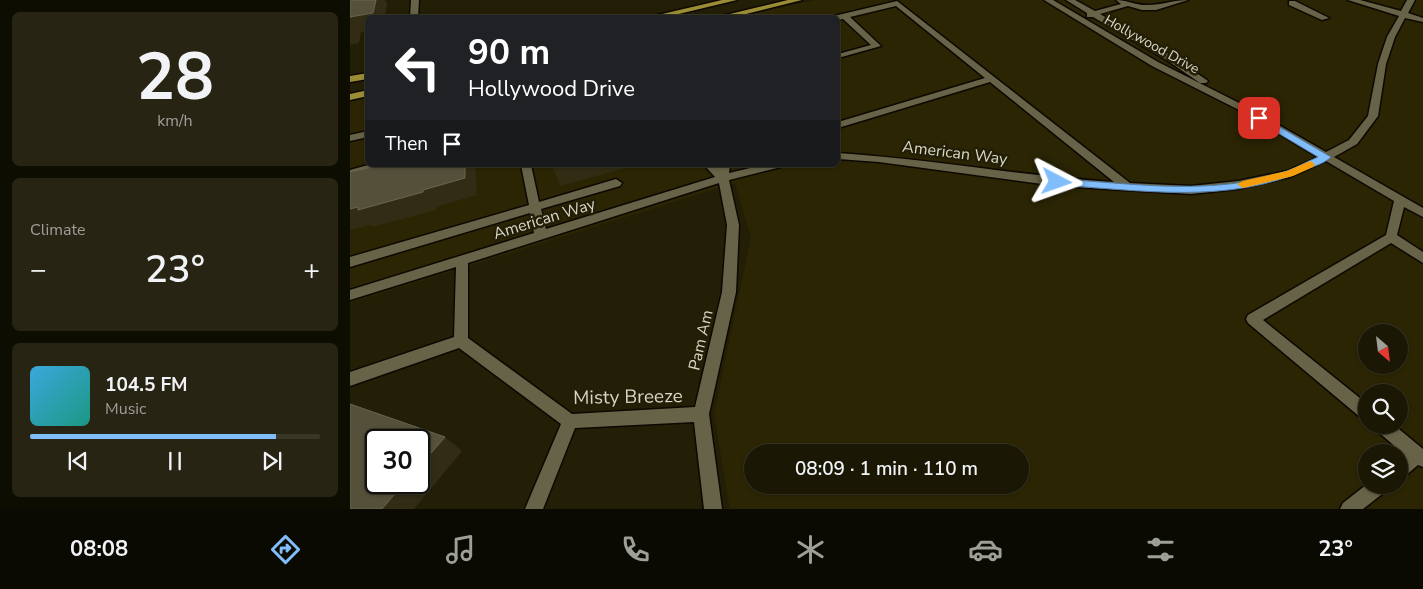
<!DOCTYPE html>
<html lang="en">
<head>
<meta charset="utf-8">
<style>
	body { margin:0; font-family:"Nunito Sans",sans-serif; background:#272413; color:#f1f3f6; height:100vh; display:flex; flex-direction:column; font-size:19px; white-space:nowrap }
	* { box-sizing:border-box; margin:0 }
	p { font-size:16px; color:#9f9f9a }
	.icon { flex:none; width:28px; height:28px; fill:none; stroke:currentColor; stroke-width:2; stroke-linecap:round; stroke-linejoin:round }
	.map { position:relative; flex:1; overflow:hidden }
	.panel { display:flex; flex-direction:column; gap:12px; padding:12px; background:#0e0d02; width:350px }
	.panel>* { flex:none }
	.top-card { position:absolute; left:15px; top:15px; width:475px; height:152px; border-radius:8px; box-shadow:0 1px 4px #0004,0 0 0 1px #383626; background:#202124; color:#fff; overflow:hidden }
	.needle { width:32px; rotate:152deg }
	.buttons { position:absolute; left:1008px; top:324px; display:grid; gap:10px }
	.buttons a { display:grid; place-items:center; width:50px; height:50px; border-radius:50%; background:#1a1704; box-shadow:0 1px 4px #0004,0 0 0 1px #383626; font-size:25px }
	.speed { position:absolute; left:15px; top:429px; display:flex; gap:10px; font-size:25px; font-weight:700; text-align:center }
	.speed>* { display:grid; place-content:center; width:65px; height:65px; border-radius:50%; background:#1a1704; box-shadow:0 1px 4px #0004,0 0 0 1px #383626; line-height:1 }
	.speed .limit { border:2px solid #111; border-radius:8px; background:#fff; color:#111 }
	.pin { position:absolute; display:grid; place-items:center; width:42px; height:42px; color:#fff; margin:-21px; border-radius:10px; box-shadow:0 2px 8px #0006 }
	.me { position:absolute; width:55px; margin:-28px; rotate:94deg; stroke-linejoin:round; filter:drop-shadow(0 0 4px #0008) }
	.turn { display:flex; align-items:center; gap:18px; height:105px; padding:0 20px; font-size:22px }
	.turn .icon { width:65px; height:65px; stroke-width:2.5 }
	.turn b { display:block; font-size:35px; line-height:42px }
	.then { display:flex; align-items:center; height:48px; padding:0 20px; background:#0003; gap:10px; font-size:19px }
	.big { font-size:38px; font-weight:600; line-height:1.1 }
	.panel .tile { flex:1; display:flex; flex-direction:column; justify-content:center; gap:8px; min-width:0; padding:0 18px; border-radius:8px; background:#272413 }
	.panel .dial { align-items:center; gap:0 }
	.dial b { font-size:65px; line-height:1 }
	.song { display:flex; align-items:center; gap:15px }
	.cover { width:60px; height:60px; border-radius:8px; background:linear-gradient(135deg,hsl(200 70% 55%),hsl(170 70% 35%)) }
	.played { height:5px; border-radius:2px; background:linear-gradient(90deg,#80bdfa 85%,#383626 85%) }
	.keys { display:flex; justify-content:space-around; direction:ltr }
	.heat { display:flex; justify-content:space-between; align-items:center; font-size:28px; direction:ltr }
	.trip { position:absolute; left:394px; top:444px; width:285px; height:50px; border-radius:25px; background:#1a1704; box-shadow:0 1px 4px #0004,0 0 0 1px #383626; font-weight:600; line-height:50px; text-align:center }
	.tabs { display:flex; height:80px; justify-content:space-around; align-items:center; background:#0a0902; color:#9f9f9a }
	.tabs .icon { width:35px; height:35px }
	.tabs .selected { color:#80bdfa }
	.tabs b { font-size:22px; color:#f1f3f6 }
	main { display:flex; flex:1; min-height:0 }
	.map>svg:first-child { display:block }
	.built { fill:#2b2504; fill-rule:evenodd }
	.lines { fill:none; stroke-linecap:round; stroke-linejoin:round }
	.minor-casing { stroke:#0d0800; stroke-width:3 }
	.major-casing { stroke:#0d0800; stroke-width:3 }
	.minor { fill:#676348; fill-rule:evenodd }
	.major { fill:#9b8d35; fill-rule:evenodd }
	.shaded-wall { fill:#312c13 }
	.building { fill:#555039; stroke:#69654f }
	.route { fill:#80bdfa; stroke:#537ba2 }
	.slow { fill:#f59e0b }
	.labels { text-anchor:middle; stroke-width:5; stroke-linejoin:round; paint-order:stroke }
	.far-street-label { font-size:14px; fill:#d8d6c7; stroke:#231f06 }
	.street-label { font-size:16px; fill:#d8d6c7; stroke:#231f06 }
	.near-street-label { font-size:19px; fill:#d8d6c7; stroke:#231f06 }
</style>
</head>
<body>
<main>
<section class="panel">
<div class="tile dial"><b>28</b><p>km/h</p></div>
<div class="tile"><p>Climate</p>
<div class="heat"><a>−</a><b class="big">23°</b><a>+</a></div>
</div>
<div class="tile">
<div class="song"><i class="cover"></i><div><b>104.5 FM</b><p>Music</p></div></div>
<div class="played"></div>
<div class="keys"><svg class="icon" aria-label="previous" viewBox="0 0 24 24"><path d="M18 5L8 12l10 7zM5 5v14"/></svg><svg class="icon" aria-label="pause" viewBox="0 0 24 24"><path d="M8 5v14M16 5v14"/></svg><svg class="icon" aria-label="next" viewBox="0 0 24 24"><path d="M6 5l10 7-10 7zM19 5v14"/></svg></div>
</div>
</section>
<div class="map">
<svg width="1073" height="509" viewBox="0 0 1073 509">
	<rect width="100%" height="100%" fill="#231f06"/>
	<path class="built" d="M466,0H1073V509H380L364,414L401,238L385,183L0,303V102L17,98L18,165H488V18L386,17ZM1016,332H1049V365H1016ZM1016,392H1049V425H1016ZM402,452H670V485H402ZM1016,452H1049V485H1016Z"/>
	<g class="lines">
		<defs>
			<path id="minor" d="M61,0H69L68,18H60Z
				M694,0H703L808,62L897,107L976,152L999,140L1018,116L1028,64L1037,37L1049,16L998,0H1010L1051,11L1057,0H1065L1058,13L1073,18V22L1055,18L1045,37L1036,64L1028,116L1007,144L984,157L1073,208V217L1054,207L1047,235L1073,252V263L1041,243L913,320L1016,403V419L1010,417L898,323L896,319L898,315L1036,235L1044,201L976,161L940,177L888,189L841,194L707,186L529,162L488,159V153C580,159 672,176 764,182L640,82L488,128V122L635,78L546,6L500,17L531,46L488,58V54L521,45L493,19L488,20V18L484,16L547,1L780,183L841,186L888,181L937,171L968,157L891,111L802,66Z
				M716,0H725L745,11L771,4L766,0C777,0 787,6 798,5C812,5 824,0 838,0L806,10H792L778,6L750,14L824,57L858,81L856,83H850L818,61L743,17H737V13Z
				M939,1H945L979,18L972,20L939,5Z
				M18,131V137L0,141V135Z
				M18,165H36L35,167L0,176V170Z
				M171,165H181L189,202L266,179L272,183L270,186L191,209L196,229L365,177L354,165H365L369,168L370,165H380L379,173L413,165H432L431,167L379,180L389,225L386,292L359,414L372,509H354L344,422L225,428L193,509H175L211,424L109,348L0,386V372L104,337L106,267L0,300V290L184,233L180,213L0,267V257L179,205ZM369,183L377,225L372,292L345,407L222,414L118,338V263Z
				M1024,425H1044L1073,449V467L1068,465L1055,476L1049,478V460L1055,455L1026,430Z
				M1016,485H1039L1036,491L1013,509H990L993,503Z"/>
			<path id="major" d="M372,0H387L312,18H295Z
				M438,0H452L380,18H363Z
				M18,73V79L0,82V76Z
				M18,90V96L0,100V94Z"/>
		</defs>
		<use href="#minor" class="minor-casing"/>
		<use href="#major" class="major-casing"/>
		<use href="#minor" class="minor"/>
		<use href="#major" class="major"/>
	</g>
	<path class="shaded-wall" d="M23,0H35L37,3L35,18H18V31L11,32L9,43L0,45V17Z
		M115,165H125L127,195L86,207V210L23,227L21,225L0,230V209L73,190Z
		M201,165H278L279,167L211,186Z
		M95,437L112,451L64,509H32L55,482H69V467Z"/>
	<path class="building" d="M0,0H26L23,13L0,17V18Z
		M32,165H115V178L73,190V192L8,210V207L0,209V172Z
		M0,404L95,437L69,467V440H26V482H55L32,509H0Z"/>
	<path class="route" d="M909,115L981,157C975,163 965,166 957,169C880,205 789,190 707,185L702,182L707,179C782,183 864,197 937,171C948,167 958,161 968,157L906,120L904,118Z"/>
	<path class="slow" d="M960,161L965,164L963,167L943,176L893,188L887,184L893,181L937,171Z"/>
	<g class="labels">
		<g class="far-street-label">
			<text transform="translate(802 44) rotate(29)" y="5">Hollywood Drive</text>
		</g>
		<g class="street-label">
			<text transform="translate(605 152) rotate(7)" y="6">American Way</text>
			<text transform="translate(194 218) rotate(-17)" y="6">American Way</text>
			<text transform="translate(350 340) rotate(-77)" y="6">Pam Am</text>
		</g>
		<g class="near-street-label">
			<text transform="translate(278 396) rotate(-1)" y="7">Misty Breeze</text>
		</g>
	</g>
</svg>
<div class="buttons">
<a><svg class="needle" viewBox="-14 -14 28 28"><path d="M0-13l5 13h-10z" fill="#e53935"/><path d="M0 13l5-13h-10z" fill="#9f9f9a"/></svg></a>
<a><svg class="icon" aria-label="search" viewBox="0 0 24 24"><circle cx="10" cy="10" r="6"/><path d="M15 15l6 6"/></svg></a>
<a><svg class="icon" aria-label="layers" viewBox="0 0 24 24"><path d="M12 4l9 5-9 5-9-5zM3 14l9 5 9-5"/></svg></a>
</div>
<div class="speed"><div class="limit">30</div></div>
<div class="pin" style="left:909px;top:118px;background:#d93025"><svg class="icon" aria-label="arrive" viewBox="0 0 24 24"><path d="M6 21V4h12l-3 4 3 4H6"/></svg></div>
<svg class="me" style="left:707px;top:182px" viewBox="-20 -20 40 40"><path d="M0-17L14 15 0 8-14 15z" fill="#80bdfa" stroke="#fff" stroke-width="4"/></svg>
<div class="trip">08:09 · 1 min · 110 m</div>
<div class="top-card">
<div class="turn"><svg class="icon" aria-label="left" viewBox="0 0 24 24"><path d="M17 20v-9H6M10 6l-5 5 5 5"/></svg><div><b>90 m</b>Hollywood Drive</div></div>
<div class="then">Then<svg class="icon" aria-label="arrive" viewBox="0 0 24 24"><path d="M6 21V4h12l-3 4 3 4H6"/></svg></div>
</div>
</div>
</main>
<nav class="tabs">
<b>08:08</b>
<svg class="icon selected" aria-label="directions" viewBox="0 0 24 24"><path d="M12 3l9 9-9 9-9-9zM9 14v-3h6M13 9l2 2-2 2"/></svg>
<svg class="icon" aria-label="music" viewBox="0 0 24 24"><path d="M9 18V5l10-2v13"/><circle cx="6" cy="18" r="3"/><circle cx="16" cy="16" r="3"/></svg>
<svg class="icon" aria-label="phone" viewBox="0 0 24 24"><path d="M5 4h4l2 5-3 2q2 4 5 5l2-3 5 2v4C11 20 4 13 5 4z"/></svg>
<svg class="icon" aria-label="climate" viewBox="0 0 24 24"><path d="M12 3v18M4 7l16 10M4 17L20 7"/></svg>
<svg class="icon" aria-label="car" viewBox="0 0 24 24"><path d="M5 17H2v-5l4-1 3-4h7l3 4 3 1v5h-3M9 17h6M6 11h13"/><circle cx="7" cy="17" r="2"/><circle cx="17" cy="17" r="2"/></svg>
<svg class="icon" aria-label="filters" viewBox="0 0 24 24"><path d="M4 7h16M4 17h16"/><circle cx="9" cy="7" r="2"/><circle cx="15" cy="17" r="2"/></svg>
<b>23°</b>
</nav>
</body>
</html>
